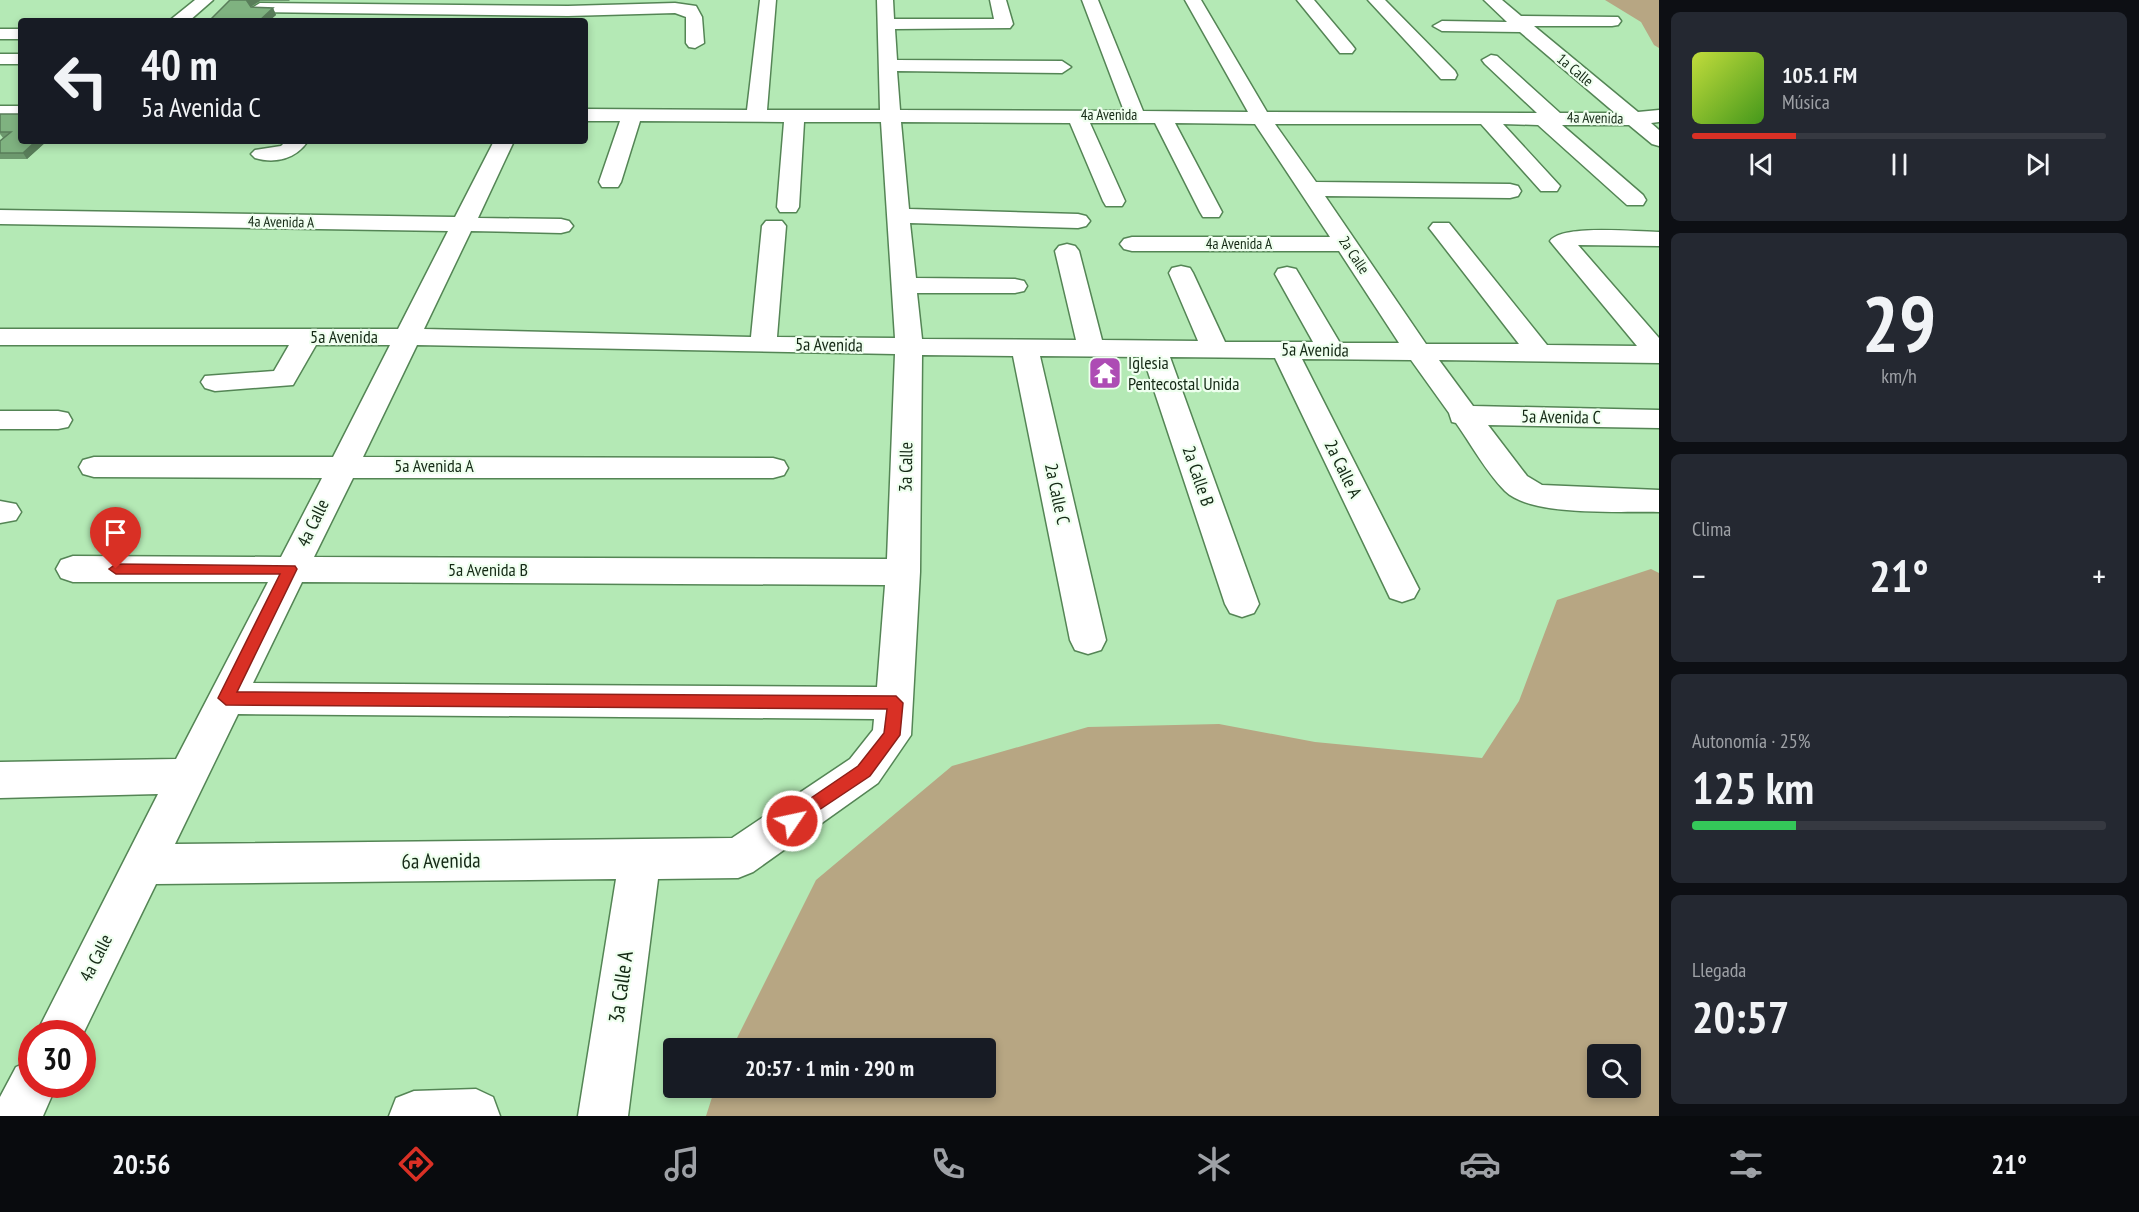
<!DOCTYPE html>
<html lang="es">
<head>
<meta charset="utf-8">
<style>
	body { margin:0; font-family:"PT Sans Narrow",sans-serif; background:#242831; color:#f1f3f6; height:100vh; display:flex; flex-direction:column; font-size:22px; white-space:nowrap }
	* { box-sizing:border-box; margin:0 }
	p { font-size:20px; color:#9ea1a6 }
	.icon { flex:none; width:33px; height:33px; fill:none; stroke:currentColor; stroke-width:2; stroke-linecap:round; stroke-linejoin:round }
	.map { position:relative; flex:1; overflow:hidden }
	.details { display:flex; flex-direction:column; gap:12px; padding:12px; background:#0d0f14; width:480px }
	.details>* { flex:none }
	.guide { position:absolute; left:18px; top:18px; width:570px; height:126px; border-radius:6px; box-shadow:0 3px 9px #0003; background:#171b24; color:#f1f3f6; overflow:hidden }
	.controls { position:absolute; left:1587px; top:1044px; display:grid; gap:12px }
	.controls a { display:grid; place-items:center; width:54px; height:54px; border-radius:6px; background:#171b24; box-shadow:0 3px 9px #0003; font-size:30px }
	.speed { position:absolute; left:18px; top:1020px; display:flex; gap:12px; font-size:30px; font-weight:700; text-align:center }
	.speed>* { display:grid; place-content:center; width:78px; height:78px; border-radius:50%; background:#171b24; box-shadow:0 3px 9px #0003; line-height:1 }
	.speed .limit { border:9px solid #d22; background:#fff; color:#111 }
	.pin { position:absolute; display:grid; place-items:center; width:51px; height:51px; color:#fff; margin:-62px -26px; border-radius:50% 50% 50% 0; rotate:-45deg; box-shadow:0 0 6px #0007 }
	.pin .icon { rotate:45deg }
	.me { position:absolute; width:66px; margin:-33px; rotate:56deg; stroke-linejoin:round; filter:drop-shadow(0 0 4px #0008) }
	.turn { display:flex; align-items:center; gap:21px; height:126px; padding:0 24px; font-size:27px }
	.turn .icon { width:78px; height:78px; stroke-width:2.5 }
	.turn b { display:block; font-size:42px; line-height:51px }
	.big { font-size:45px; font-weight:700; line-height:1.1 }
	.details .tile { flex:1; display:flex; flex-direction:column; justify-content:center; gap:9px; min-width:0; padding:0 21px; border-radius:9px; background:#242831 }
	.details .dial { align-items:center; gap:0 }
	.dial b { font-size:78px; line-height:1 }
	.song { display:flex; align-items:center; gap:18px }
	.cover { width:72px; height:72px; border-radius:9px; background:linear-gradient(135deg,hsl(70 70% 55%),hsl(100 70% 35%)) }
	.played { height:6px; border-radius:3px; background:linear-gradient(90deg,#d93025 25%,#363941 25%) }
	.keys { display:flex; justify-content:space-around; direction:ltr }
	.heat { display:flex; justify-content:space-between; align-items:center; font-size:33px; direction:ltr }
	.charge { height:9px; border-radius:4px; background:linear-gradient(90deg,#34c759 25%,#363941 0) }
	.trip { position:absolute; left:663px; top:1038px; width:333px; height:60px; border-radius:6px; background:#171b24; box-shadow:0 3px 9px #0003; font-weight:700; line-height:60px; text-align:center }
	.tab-bar { display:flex; height:96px; justify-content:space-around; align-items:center; background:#090b0e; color:#9ea1a6 }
	.tab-bar .icon { width:42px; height:42px }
	.tab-bar .on { color:#d93025 }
	.tab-bar b { font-size:27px; color:#f1f3f6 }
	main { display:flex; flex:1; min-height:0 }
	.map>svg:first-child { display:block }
	.green { fill:#b7a683; fill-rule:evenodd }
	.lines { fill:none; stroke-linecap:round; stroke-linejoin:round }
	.minor-casing { stroke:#548555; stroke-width:3 }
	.minor { fill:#fff; fill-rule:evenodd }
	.wall { fill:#6d996e }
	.shaded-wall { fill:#597d5a }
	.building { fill:#7fb280; stroke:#597d5a; stroke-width:1.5 }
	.route { fill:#d93025; stroke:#8d1f18; stroke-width:1.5 }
	.labels { text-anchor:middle; stroke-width:4.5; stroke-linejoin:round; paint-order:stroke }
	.far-street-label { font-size:15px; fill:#152a16; stroke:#efffef }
	.street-label { font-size:18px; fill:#152a16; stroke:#efffef }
	.poi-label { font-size:18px; fill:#152a16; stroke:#efffef; text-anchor:start }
	.near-street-label { font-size:21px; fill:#152a16; stroke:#efffef }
</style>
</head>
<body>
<main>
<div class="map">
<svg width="1659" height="1116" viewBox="0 0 1659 1116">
	<rect width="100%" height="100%" fill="#b4e9b5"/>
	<path class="green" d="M1605,0H1659V48L1654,45L1641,22Z
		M1651,569L1659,573V1116H706L715,1088H986V1048H732L816,880L952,766L1088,727L1219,724L1315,742L1482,758L1519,701L1557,600ZM1598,1054H1630V1088H1598Z"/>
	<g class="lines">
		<defs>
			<path id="minor" d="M195,0H213L189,21H169Z
				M760,0H776L767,110H880L877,0H893L894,19H994L990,0H1006L1013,24L1010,28L895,29L897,60L1062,61L1071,67L1062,73L897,71L900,110L1124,111L1082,0H1098L1143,111L1248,112L1185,0H1201L1267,112L1537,113L1485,64L1482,60L1491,55L1497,56L1560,113H1615L1520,32L1442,31L1433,26L1442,21L1507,22L1484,0H1502L1521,16L1618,17L1621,21L1618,25L1612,26H1534L1638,112L1659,110V122L1651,123L1659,130V146L1652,144L1629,125H1562L1643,195L1646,200L1643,205H1627L1538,125L1503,124L1560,186L1557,191H1541L1481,124H1275L1316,182L1510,184L1518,186L1521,191L1518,196L1510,198L1325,196L1426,344H1519L1433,233L1429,228L1433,223H1449L1547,345L1637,346L1554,246L1550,241C1562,224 1637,232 1659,232V246L1578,245L1659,338V363L1439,360L1473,406L1659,410V428L1488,425L1527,476L1542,485L1659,490V512C1621,511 1531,517 1505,491C1486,472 1471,444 1456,423L1452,422L1449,413L1411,360L1302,359L1419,589L1414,598L1402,602L1390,598L1275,358L1170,357L1259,604L1254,613L1242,617L1230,613L1225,604L1143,357L1040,356L1106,640L1101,650L1088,654L1075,650L1070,640L1013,356L922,355L920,572L911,735L878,783L753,872L738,878L658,879L628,1116H578L616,879L156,884L82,1036V1034H36L158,794L0,798V762L176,759L268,582H73L61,578L56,569L61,560L73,556L281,557L322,478L94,477L83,474L79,467L83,460L94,457H333L390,345H316L293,385L215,391L205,388L201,382L205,376L274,371L289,345H0V329H398L448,231L0,224V210L455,217L494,141H514L478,218L561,219L569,221L573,226L569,231L561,233L471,231L424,329L751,337L762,226L766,221H782L786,226L777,337L895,338L881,122H804L799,207L796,212H780L777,207L784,122L640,121L621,182L618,187H602L599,182L620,121H585V109L747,110ZM901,122L1070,123L1103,201L1106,206H1122L1125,201L1090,123H1155L1200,212L1203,217H1219L1222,212L1175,123L1255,124L1330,237H1132L1124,239L1120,244L1124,249L1132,251H1339L1399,343H1340L1296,269L1287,267L1278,269L1275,274L1313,342H1225L1193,273L1190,268L1181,266L1172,268L1169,273L1198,341L1102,340L1079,251L1075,246L1067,244L1059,246L1055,251L1076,340L922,339L917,293H1015L1024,291L1027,286L1024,281L1015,279L916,278L910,223L1078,228L1086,226L1090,221L1086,216L1078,214L909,209ZM417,345L895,354L887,559L314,557L353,478H773L784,475L788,468L784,461L773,458L363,457ZM302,582L885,585L877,687L253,683ZM238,714L874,719L873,730L850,759L732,838L175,844Z
				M1297,0H1314L1352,45L1355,49L1352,53H1340Z
				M1368,0H1385L1455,71L1457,75L1455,79H1441Z
				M260,3L568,6L675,3L696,6L702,17L704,43L695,48L689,47L686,43V17L675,13L568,16L254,12L252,8Z
				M0,29H21V39H0Z
				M0,54H21V64H0Z
				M0,106H21V118H0Z
				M286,141H308C296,159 275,164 255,158L251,154L255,150L281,146Z
				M0,411H58L68,413L72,420L68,427L58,429H0Z
				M0,501L16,504L21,512L16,520L0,523Z
				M32,1060V1084H57L43,1116H0V1097L16,1067Z
				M476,1089L493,1097L500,1116H389L396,1098L414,1091Z"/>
		</defs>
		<use href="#minor" class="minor-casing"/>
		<use href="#minor" class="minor"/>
	</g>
	<path class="wall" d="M230,0H290L289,1H260L251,7L273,8L276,15L269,21H209Z
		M0,114L21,141H47L27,159H0V141L3,138L0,134Z"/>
	<path class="shaded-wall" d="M248,0H260V1L250,7L247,1Z
		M273,8L276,15L269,21H259Z
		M36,141H47L27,159L23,153Z"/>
	<path class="building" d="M230,0H248L247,1L251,7L273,8L259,21H209Z
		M0,114H21V141H36L23,153H0V141L11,132H0Z"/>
	<path class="route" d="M116,564L295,566L297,569L237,692L896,696L903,703L900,735L870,776L792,828L786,826L783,821L786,815L858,766L884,733L887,709L226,705L218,698L280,574H116L109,569Z"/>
	<defs>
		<symbol id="temple-square" viewBox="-11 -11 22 22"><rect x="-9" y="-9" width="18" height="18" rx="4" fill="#ad4cb4" stroke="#efffef"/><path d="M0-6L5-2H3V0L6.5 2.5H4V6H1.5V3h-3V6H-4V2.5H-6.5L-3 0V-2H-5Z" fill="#fff"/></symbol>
	</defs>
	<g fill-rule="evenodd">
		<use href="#temple-square" x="1086" y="354" width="38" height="38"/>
	</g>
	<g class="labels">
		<g class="far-street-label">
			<text transform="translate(1575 70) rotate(40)" y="5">1a Calle</text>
			<text x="1109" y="120">4a Avenida</text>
			<text transform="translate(1595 118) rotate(1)" y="5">4a Avenida</text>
			<text transform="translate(281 222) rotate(1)" y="5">4a Avenida A</text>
			<text x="1239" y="249">4a Avenida A</text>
			<text transform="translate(1354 255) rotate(56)" y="5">2a Calle</text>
		</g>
		<g class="street-label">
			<text x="344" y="343">5a Avenida</text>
			<text transform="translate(829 345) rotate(1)" y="6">5a Avenida</text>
			<text transform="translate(1315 350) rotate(1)" y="6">5a Avenida</text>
			<text transform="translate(1561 417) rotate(1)" y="6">5a Avenida C</text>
			<text x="434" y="472">5a Avenida A</text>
			<text transform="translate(906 467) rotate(-89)" y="6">3a Calle</text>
			<text transform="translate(1343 469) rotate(64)" y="6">2a Calle A</text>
			<text transform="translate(1198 476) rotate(71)" y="6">2a Calle B</text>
			<text transform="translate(1057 494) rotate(78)" y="6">2a Calle C</text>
			<text transform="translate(313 523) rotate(-64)" y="6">4a Calle</text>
			<text x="488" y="576">5a Avenida B</text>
			<text transform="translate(96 958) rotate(-63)" y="6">4a Calle</text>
		</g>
		<g class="poi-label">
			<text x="1128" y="369">Iglesia<tspan x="1128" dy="21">Pentecostal Unida</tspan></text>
		</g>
		<g class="near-street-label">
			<text transform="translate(441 861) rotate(-1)" y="7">6a Avenida</text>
			<text transform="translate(621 987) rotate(-82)" y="7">3a Calle A</text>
		</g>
	</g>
</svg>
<div class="controls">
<a><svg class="icon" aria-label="search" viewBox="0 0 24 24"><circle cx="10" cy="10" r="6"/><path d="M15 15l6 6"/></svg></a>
</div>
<div class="speed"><div class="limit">30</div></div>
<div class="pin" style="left:116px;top:569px;background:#d93025"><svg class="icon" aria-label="arrive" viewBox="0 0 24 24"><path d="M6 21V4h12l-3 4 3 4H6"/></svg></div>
<svg class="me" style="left:792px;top:821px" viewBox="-20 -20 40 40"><circle r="17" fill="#d93025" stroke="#fff" stroke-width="3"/><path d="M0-11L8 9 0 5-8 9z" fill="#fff"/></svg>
<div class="trip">20:57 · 1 min · 290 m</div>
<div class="guide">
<div class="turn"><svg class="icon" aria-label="left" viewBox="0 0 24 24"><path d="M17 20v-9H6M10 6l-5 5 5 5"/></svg><div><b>40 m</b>5a Avenida C</div></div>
</div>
</div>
<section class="details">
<div class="tile">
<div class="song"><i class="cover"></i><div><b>105.1 FM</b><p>Música</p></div></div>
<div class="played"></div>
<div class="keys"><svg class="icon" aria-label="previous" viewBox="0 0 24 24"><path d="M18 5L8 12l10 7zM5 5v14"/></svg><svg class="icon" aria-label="pause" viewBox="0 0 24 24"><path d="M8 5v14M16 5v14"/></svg><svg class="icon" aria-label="next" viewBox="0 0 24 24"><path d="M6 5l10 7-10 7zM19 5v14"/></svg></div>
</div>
<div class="tile dial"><b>29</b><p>km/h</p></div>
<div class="tile"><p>Clima</p>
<div class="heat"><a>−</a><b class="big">21°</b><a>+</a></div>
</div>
<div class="tile"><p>Autonomía · 25%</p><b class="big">125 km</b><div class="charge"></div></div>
<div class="tile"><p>Llegada</p><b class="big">20:57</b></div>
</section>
</main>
<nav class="tab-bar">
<b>20:56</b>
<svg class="icon on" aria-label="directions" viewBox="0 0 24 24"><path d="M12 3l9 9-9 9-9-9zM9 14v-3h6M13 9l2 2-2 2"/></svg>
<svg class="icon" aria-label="music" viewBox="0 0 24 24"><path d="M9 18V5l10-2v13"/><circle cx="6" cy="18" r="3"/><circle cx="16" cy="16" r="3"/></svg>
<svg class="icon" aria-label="phone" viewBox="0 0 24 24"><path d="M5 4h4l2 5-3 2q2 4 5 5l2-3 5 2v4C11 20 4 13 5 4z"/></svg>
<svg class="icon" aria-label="climate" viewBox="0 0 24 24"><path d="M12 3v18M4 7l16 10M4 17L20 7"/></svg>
<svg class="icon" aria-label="car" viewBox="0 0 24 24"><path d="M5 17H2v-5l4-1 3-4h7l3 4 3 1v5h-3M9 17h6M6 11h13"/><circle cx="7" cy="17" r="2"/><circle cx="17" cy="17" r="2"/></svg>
<svg class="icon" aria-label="filters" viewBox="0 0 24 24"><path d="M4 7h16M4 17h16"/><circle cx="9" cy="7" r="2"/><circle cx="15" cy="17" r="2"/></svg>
<b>21°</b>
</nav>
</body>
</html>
